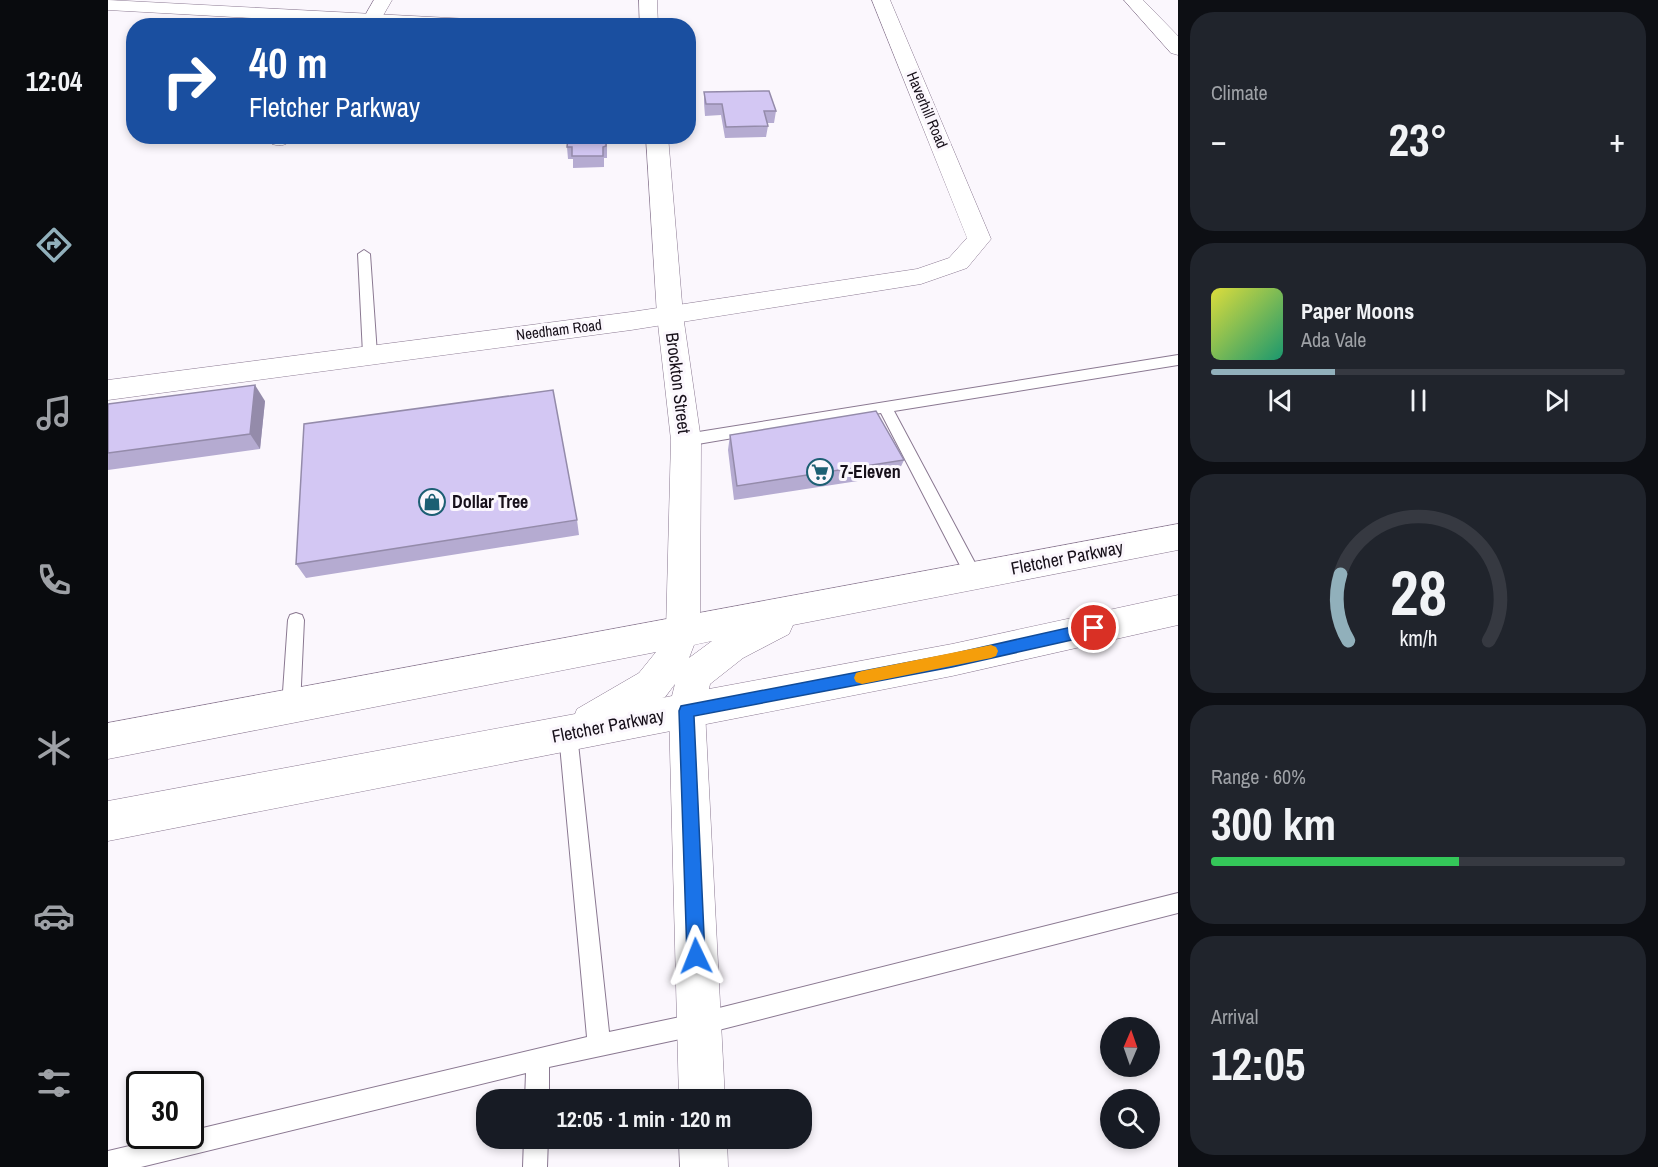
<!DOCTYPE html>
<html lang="en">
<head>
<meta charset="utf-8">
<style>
	body { margin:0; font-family:"Archivo Narrow",sans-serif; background:#20242c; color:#f1f3f6; height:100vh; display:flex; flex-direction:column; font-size:22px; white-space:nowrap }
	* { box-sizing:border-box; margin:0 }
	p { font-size:20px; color:#9ea1a6 }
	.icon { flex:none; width:33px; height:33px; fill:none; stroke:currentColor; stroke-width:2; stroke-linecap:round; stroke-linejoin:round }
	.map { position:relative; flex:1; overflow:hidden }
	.drawer { display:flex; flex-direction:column; gap:12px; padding:12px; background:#0d0f14; width:480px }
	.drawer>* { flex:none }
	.guide { position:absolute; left:18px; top:18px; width:570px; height:126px; border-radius:24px; box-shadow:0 3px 9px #0003; background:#1a4fa0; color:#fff; overflow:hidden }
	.needle { width:39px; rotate:2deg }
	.buttons { position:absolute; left:992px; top:1017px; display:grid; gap:12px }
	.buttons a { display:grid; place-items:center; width:60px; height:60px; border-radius:50%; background:#171b24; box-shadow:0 3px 9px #0003; font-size:30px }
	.speed { position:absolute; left:18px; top:1071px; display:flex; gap:12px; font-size:30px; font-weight:700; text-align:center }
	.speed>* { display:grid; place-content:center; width:78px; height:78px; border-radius:50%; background:#171b24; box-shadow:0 3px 9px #0003; line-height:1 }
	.speed .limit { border:3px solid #111; border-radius:9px; background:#fff; color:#111 }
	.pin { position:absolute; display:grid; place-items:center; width:51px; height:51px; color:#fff; margin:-26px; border:3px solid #fff; border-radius:50%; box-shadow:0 2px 6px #0007 }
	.me { position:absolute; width:66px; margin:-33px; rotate:358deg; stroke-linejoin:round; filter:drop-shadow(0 0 4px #0008) }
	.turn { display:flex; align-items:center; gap:21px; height:126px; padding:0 24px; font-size:27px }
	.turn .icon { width:78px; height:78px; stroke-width:2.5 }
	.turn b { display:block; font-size:42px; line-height:51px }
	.big { font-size:45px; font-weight:700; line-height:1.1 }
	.drawer .widget { flex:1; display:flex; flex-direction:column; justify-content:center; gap:9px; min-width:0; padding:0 21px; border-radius:24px; background:#20242c }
	.drawer .dial { align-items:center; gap:0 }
	.dial svg { height:156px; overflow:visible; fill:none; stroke:#363941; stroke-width:7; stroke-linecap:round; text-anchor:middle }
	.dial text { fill:#f1f3f6; stroke:none }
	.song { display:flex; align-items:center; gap:18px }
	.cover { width:72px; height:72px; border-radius:9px; background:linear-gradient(135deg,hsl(60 70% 55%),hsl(160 70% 35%)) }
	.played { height:6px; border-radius:3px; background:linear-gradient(90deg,#91b0bb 30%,#363941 30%) }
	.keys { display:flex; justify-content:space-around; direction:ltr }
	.heat { display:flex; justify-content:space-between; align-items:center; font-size:33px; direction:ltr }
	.charge { height:9px; border-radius:4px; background:linear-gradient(90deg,#34c759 60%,#363941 0) }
	.trip { position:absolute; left:368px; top:1089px; width:336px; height:60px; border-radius:24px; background:#171b24; box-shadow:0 3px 9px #0003; font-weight:700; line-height:60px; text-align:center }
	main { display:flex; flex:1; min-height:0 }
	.tabs { display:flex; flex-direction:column; width:108px; justify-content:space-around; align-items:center; background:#090b0e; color:#9ea1a6 }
	.tabs .icon { width:42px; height:42px }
	.tabs .active { color:#91b0bb }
	.tabs b { font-size:27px; color:#f1f3f6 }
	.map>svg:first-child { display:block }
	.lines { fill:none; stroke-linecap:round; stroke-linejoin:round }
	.lane-casing { stroke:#8a7891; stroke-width:2 }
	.street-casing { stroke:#8a7891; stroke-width:1 }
	.secondary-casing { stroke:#8a7891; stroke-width:1 }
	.primary-casing { stroke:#8a7891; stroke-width:1 }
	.lane { fill:#fff; fill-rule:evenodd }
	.street { fill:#fff; fill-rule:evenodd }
	.secondary { fill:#fff; fill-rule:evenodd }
	.primary { fill:#fff; fill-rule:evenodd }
	.wall { fill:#b5abd1 }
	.shaded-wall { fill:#948baa }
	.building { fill:#d3c7f3; stroke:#948baa; stroke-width:1.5 }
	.route { fill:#1a73e8; stroke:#114b97; stroke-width:1.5 }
	.slow { fill:#f59e0b }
	.labels { text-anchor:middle; stroke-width:6; stroke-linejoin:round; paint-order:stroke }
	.far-street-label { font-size:15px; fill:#17101a; stroke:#fbf7fd }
	.street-label { font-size:18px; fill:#17101a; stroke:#fbf7fd }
	.poi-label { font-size:18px; font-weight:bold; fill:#17101a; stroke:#fbf7fd; text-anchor:start }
</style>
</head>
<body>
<main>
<nav class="tabs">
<b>12:04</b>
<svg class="icon active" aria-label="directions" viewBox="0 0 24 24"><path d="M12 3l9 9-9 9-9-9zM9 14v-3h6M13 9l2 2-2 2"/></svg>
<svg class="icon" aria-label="music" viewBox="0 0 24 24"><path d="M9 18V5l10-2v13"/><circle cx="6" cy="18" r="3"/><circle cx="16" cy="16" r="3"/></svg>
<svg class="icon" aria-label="phone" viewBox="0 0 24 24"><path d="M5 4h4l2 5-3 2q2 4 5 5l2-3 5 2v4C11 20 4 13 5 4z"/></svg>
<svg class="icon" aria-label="climate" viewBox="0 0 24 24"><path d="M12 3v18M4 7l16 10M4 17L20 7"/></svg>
<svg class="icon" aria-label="car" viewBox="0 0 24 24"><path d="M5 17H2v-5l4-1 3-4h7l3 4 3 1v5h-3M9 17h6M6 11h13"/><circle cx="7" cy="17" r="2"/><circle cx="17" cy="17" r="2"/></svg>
<svg class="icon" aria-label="filters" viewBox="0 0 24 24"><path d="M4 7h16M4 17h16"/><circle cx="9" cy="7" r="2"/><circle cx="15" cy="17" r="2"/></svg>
</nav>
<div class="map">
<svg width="1070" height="1167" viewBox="0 0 1070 1167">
	<rect width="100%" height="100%" fill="#fbf7fd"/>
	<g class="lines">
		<defs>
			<path id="lane" d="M256,250L262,254L269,354L262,359L255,354L250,254Z
				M1070,355V365L786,411L874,576L872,581L866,583L860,581L773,413L578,446L573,444L571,440L573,436L578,434Z
				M188,613L194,615L196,620L192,706L189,712L183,715L177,712L174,706L180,620L182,615Z
				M460,725L467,728L469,734L501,1032L591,1013L1070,893V913L591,1035L441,1067V1100H417L418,1073L33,1167H0V1151L64,1136H82V1131L479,1037L451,734L453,728Z
				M416,1138H440L439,1167H415Z"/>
			<path id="street" d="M266,0H284L269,26H251Z
				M764,0H782L883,239L859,268L813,284L523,330L0,400V380L523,312L809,269L841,258L859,238Z
				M1016,0H1035L1070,36V55L1063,53Z
				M163,136H186C180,145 174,147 164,144L160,140Z
				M579,694L592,699L597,711L617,1100H571L561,711L566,699Z
				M571,1138H619L620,1167H572Z"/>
			<path id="secondary" d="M0,0L399,21L408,26H287L0,10Z
				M531,0H549L550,26H532Z
				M538,136H560L575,315L593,440L592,631L587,642L575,646L563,642L558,631L563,440L549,315Z"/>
			<path id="primary" d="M1070,524V550L685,625L681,634L635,658L602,684L601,689L844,644L1070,595V625L844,676L0,841V801L467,714L469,709L531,673L548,652L0,759V723ZM604,641L581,658L586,645ZM567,684L564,696L554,698L557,697Z"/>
		</defs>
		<use href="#lane" class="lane-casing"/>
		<use href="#street" class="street-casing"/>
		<use href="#secondary" class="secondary-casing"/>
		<use href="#primary" class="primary-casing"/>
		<use href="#lane" class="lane"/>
		<use href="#street" class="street"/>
		<use href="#secondary" class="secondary"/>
		<use href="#primary" class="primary"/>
	</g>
	<path class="wall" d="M596,92L668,111L666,123H659L660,126L658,137L617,138L613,115L597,116L596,103Z
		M499,136V158H496V167L465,168V159H460L459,147L464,137Z
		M157,401L152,449L0,470V404Z
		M622,435L796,460L789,475L626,500L620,450Z
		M469,520L471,535L198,578L188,564Z"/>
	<path class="shaded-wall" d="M147,385L157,401L152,449L142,434Z"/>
	<path class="building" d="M661,91L668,111H656L660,126L618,127L614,104H598L596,92Z
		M464,136H498V146L495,147V156H464V147H459L460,138L464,137Z
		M147,385L142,434L0,453V404Z
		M445,390L469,520L188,564L196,424Z
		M768,411L796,460L629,486L622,435Z"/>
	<path class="route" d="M986,622L991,624L993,628L991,633L986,635L844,667L586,716L597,956L594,962L588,965L582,962L579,956L571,711L573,706L844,654Z"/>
	<path class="slow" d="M883,645L888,647L890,651L888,656L883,658L754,684L748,682L746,678L748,673L754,671Z"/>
	<defs>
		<symbol id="supermarket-ring" viewBox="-11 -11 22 22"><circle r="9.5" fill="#fbf7fd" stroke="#1c5f73" stroke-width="1.5"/><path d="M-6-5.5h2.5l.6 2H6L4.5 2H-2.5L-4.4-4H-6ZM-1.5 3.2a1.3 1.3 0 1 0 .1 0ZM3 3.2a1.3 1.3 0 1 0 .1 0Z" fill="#1c5f73"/></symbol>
		<symbol id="shop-ring" viewBox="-11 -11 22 22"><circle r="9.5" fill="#fbf7fd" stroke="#1c5f73" stroke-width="1.5"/><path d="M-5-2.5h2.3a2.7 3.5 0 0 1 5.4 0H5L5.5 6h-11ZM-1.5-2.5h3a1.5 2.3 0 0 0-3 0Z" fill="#1c5f73"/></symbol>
	</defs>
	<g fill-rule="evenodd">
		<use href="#supermarket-ring" x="697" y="457" width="30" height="30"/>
		<use href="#shop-ring" x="309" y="487" width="30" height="30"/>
	</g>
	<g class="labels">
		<g class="far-street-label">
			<text transform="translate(819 110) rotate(67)" y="5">Haverhill Road</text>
			<text transform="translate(451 330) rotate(-7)" y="5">Needham Road</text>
		</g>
		<g class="street-label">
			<text transform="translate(570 383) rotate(83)" y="6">Brockton Street</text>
			<text transform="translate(959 558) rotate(-11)" y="6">Fletcher Parkway</text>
			<text transform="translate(500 726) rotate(-11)" y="6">Fletcher Parkway</text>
		</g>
		<g class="poi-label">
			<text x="732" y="478">7-Eleven</text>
			<text x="344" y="508">Dollar Tree</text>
		</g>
	</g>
</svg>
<div class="buttons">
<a><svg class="needle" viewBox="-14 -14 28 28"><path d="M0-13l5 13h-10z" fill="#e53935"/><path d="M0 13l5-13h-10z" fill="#9ea1a6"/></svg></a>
<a><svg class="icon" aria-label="search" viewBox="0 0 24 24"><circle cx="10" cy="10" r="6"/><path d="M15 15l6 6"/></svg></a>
</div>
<div class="speed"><div class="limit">30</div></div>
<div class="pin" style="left:986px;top:628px;background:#d93025"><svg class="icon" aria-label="arrive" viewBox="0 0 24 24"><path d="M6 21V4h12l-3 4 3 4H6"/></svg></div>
<svg class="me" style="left:588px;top:956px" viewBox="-20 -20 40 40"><path d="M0-17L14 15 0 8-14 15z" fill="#1a73e8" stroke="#fff" stroke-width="4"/></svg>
<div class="trip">12:05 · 1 min · 120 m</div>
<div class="guide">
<div class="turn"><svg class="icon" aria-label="right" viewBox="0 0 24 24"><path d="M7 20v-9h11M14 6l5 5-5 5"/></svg><div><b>40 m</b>Fletcher Parkway</div></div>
</div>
</div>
<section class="drawer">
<div class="widget"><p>Climate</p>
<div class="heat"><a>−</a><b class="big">23°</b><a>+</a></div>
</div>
<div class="widget">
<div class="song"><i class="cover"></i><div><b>Paper Moons</b><p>Ada Vale</p></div></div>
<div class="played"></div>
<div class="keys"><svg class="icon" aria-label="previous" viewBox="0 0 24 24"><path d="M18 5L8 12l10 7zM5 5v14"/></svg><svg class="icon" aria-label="pause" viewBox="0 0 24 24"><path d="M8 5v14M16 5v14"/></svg><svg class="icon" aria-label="next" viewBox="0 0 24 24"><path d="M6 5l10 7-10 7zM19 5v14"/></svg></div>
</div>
<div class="widget dial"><svg viewBox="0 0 100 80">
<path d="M14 69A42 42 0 1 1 86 69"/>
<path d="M14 69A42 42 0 0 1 10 35" stroke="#91b0bb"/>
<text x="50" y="56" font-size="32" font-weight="700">28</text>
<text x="50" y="72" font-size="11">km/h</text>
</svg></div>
<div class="widget"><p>Range · 60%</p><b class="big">300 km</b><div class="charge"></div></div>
<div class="widget"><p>Arrival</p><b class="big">12:05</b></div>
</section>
</main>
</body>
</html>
